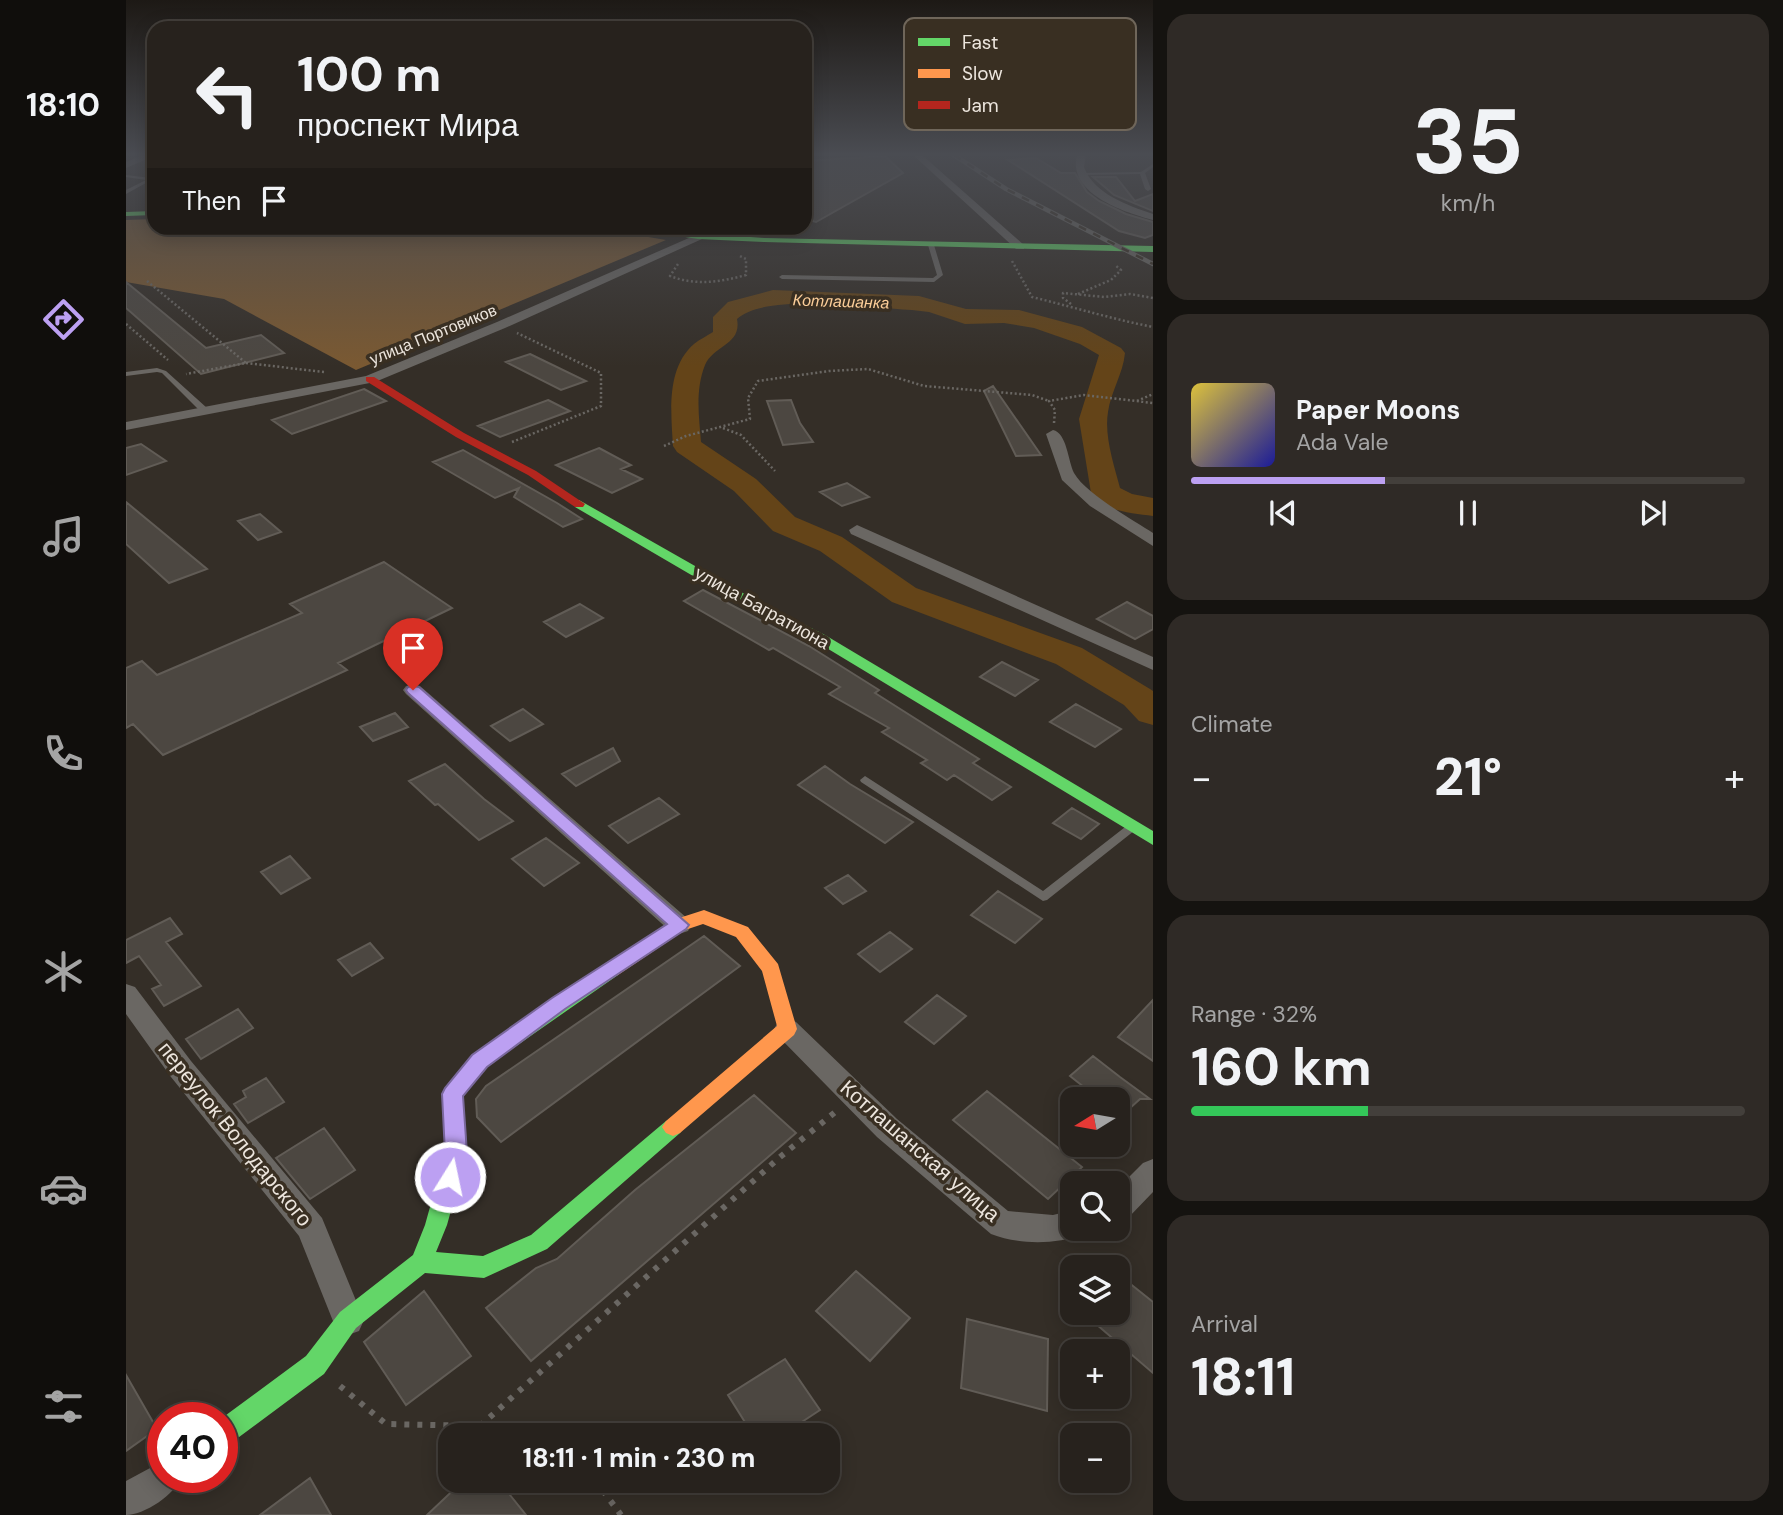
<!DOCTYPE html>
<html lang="en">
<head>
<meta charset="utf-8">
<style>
	body { margin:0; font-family:"DM Sans",sans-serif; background:#2f2a26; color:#f1f3f6; height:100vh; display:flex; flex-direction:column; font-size:26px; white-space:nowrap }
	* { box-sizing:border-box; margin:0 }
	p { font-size:23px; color:#a4a4a4 }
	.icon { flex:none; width:38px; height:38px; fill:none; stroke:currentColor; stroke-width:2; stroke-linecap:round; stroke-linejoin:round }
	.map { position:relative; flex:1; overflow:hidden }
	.drawer { display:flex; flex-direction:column; gap:14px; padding:14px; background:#151310; width:630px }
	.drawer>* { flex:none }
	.hud { position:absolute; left:21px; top:21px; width:665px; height:214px; border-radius:21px; box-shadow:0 4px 18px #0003,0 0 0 2px #433f3b; background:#27221d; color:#f1f3f6; overflow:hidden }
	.needle { width:46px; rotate:259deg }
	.tools { position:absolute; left:934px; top:1087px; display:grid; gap:14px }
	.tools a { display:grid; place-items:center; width:70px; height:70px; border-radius:14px; background:#27221d; box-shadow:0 4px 18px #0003,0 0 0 2px #433f3b; font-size:35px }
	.speed { position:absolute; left:21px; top:1402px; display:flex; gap:14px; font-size:35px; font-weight:700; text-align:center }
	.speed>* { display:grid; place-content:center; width:91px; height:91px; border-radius:50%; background:#27221d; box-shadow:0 4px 18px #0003,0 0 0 2px #433f3b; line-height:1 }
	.speed .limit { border:10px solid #d22; background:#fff; color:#111 }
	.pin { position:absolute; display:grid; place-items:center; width:60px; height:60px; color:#fff; margin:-72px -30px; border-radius:50% 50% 50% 0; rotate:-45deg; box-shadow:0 0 7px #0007 }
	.pin .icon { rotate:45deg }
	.me { position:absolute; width:77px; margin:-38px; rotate:10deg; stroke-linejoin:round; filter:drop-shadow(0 0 5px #0008) }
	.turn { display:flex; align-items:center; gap:24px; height:147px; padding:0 35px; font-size:32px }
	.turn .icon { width:91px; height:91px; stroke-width:2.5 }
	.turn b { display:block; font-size:49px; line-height:60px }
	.then { display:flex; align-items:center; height:66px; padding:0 35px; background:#0003; gap:14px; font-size:26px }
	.big { font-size:52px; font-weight:800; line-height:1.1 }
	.drawer .card { flex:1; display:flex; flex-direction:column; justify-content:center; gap:10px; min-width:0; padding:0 24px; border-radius:21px; background:#2f2a26 }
	.drawer .dial { align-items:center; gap:0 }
	.dial b { font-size:91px; line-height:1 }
	.song { display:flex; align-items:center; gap:21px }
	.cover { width:84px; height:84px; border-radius:10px; background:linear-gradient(135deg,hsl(50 70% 55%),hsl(240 70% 35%)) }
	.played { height:7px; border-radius:4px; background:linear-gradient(90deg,#bca0f2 35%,#433f3b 35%) }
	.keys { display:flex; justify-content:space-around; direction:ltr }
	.heat { display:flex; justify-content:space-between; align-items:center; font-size:38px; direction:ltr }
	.charge { height:10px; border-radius:5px; background:linear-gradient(90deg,#34c759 32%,#433f3b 0) }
	.trip { position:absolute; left:312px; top:1423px; width:402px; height:70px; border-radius:21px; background:#27221d; box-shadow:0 4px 18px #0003,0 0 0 2px #433f3b; font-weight:800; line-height:70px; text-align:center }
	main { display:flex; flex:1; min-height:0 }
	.tab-bar { display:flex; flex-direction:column; width:126px; justify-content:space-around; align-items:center; background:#100e0c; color:#a4a4a4 }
	.tab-bar .icon { width:49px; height:49px }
	.tab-bar .selected { color:#bca0f2 }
	.tab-bar b { font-size:32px; color:#f1f3f6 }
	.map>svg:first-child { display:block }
	.forest { fill:#7a5932 }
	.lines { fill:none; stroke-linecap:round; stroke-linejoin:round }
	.river { fill:#644418; fill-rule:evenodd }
	.building { fill:#4c4741; stroke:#615c56; stroke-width:2 }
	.path-far1 { stroke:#6a6763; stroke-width:2.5; stroke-dasharray:2 2.5; stroke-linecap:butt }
	.path { stroke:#6a6763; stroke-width:6; stroke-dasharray:5 8; stroke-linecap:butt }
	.lane { fill:#6a6763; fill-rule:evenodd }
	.street { fill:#6a6763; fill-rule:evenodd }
	.fast { fill:#63d668; fill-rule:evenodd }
	.slow { fill:#ff974d; fill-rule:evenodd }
	.jam { fill:#b3261e; fill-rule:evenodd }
	.rail-casing { stroke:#6b6964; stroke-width:4.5 }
	.rail { stroke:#392f22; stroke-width:2.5; stroke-dasharray:8; stroke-linecap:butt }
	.route { fill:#bca0f2; stroke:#7a689d; stroke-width:2 }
	.labels { text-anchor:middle; stroke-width:7; stroke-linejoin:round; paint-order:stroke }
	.far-water-label { font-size:16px; font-style:italic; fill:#fcce99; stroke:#392f22 }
	.far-street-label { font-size:16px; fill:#ece5dd; stroke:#392f22 }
	.street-label { font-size:18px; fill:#ece5dd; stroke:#392f22 }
	.near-street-label { font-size:21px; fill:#ece5dd; stroke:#392f22 }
	.key { fill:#392f22; stroke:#6f665a; stroke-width:2 }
	.key-label { font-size:19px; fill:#ece5dd }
</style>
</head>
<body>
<main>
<nav class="tab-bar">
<b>18:10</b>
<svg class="icon selected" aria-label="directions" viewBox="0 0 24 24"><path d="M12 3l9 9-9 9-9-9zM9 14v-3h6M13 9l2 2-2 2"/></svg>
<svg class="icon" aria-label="music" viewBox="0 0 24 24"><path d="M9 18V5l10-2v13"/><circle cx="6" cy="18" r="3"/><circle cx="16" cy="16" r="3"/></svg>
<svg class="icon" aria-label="phone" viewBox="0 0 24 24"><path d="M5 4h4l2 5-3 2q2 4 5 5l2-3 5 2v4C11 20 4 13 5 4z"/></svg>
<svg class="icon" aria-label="climate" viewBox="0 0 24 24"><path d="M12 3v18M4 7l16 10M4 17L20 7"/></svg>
<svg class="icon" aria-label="car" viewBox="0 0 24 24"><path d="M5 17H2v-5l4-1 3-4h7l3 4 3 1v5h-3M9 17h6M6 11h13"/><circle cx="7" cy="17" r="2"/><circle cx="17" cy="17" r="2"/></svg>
<svg class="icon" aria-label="filters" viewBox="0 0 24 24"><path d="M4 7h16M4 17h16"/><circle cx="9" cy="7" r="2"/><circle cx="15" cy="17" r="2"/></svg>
</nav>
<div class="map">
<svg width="1027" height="1515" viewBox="0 0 1027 1515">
	<rect width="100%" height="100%" fill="#342e27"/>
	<path class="forest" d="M28,219V228H469L540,240L230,370L98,299L0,282V220Z"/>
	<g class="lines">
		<path class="river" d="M647,290L793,296L840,309L893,310L956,327L995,348L999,353C997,374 985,391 982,412C978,436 988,465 994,488L1006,494L1027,498V516C1006,513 978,512 965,493L953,419L973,355L954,344L908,328L878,323L839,324L803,312L786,310C745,308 640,292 611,319C616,345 588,345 579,365C569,390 573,417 575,442L630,479L669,517L716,537L790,588L956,648L1024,689L1027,691V725L1013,721L998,705L930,664L766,602L694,551L647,531L608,491L551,452L547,446C545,413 540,368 568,344C574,339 581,336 587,332V317L602,302Z"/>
	</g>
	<path class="building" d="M759,156L777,173L690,222L679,219V161Z
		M910,158L935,173H949L961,192L973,201L1000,214L1027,222V235L1019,238L993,231L882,160Z
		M967,177H990L1009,201L1027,194V211L988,195Z
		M0,282L80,348L135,335L158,353L75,374L0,308Z
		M404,354L460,381L435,390L380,362Z
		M867,386L915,455L890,456L858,391Z
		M238,389L260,401L166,434L146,420Z
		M422,400L444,411L374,437L352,426Z
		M665,400L674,423L687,442L657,445L641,401Z
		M15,444L40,461L0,475V448Z
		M473,448L505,465L495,469L516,479L486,493L430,465Z
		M337,450L431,503L456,519L437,527L388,497L393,488L369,498L307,462Z
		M721,483L743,497L716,506L694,492Z
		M0,502L81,569L43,583L0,544Z
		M134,514L155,532L132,540L112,521Z
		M258,562L326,608L212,663L221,670L37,755L7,724L0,728V668L16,661L31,675L176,613L164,604Z
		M577,590L683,646L753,690L749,693L853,759L847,763L885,787L866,800L828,775L821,780L795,763L801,760L756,732L763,728L703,694L714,687L647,648L643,650L558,601Z
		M1001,602L1027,616V629L1009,639L971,619Z
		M454,604L477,618L440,637L418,622Z
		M876,662L912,680L889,696L854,677Z
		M950,704L995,729L969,747L924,722Z
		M397,709L417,724L384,741L365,726Z
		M269,713L282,727L247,741L234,727Z
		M487,748L494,761L450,786L436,774Z
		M319,764L358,799L387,821L353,840L312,804L309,805L283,781Z
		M699,766L724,784L787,822L759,843L672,785Z
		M533,798L553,814L502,843L483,826Z
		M946,808L973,824L955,839L927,823Z
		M420,838L453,863L418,886L386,859Z
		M164,856L184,878L155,894L135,872Z
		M722,875L740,891L717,904L699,888Z
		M872,891L916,919L889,943L845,915Z
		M44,918L56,934L40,942L75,986L38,1006L26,989L35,985L13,956L0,963V940Z
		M764,932L786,949L754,972L732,954Z
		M578,936L614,966L375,1142L351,1117L350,1099L360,1086Z
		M244,943L257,958L226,976L212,960Z
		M811,995L840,1016L808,1044L779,1022Z
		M1027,1000V1061L992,1037Z
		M112,1009L127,1028L75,1059L60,1039Z
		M967,1056L994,1077L1024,1099H1014L992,1119V1099H973L944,1076Z
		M140,1078L158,1102L122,1123L108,1104L120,1097L117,1091Z
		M861,1091L956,1167L922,1199L827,1120Z
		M628,1095L670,1133L405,1361L360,1308L410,1268L431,1259L509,1190Z
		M198,1128L229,1170L184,1199L150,1158Z
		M730,1271L784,1318L744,1361L690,1311Z
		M992,1274L1027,1302V1373L956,1312H992Z
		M298,1291L345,1356L280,1405L238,1342Z
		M841,1319L922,1339L921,1411L835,1388Z
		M659,1359L694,1410L656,1435H627L602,1395Z
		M0,1375L31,1429L0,1451Z
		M184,1478L205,1515H134Z
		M338,1480H372L400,1515H301Z"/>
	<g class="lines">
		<path class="path-far1" d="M886,261L906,297C947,307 986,319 1027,327
			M552,264L544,276C570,286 594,282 620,275V259L612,255
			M21,281L120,363L60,374
			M952,294L985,280L995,270L989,265
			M945,304L937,298V293L978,297L1004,294L1027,298
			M0,324L42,360
			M120,363L198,372
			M1011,401L1027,394
			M928,423L929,410L923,401L958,395L1027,403
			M597,428L615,435L649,471
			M386,442L475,406V373L391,333
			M538,446L560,436L624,419L622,398L632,381L703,371L742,369L798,386L906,395L923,401"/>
		<path class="path" d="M214,1386L260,1424L354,1426L376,1435
			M354,1426L654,1157L713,1109
			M469,1480L495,1515"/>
		<path class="lane" d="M1027,164V167L1019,173L1025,189L1022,191L1019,189L1014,174L954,175L952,174L954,173L1015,172Z
			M0,175L25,178L27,179L0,194V190L20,180L0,177Z
			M805,243L808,245L817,275L808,282L656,279L653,277L656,275L807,278L811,275L802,245Z
			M31,368L40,371L81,408V412H75L36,373L31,372L0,376V372Z
			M739,776L917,891L1003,824L1007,823L1013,827L921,900L917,901L735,782L734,780Z"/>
		<path class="street" d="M17,155L28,156L0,168V162Z
			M787,155H796L898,245V249H890Z
			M951,155H960L958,167C968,194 1001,205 1027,214V220C997,212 941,193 951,155Z
			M572,234L577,237L576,239L379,328L249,382L0,430V422L240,376L371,322Z
			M927,430C941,433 942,461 948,473C959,493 1007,520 1027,533V546L964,506L936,480L920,434Z
			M731,525L1027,657V670L725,534L723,530Z
			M287,684L294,686L562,919L565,925L562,931L553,934L544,931L280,694L277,690L280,686Z
			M0,984L9,987L65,1061L196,1218L238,1320L233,1331L222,1335L211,1331L173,1236L45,1077L0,1014Z
			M661,1018L670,1022L771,1119L882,1211L927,1215L947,1210V1228H960L958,1234C929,1245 894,1245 865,1234L751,1137L652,1036L648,1029L652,1022Z
			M1027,1159V1192L1002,1218L992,1221V1188L1017,1163Z
			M37,1461V1477H56C49,1494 19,1515 0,1515V1481Z"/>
		<path class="fast" d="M28,211V215L0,216V212Z
			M501,228L638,238L1027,246V252L638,242L572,239Z
			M453,500L613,591L699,635L1027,831V845L689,641L603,597L449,507V501Z
			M485,963L492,965L494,970L492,975L360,1067L336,1096L341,1153L321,1225L310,1252L357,1256L405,1235L540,1121L547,1118L554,1121L558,1127L554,1133L421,1249L358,1278L299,1273L230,1328L198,1374L105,1443L96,1447V1418L180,1356L214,1312L287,1255L299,1225L319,1153L316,1094L319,1088L346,1055Z"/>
		<path class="slow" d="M578,910L622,927L652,964L671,1029L668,1035L554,1133L547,1136L540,1133L536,1127L540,1121L651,1026L636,971L610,937L577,924L559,930L492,975L485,977L478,975L476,970L478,965L547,920Z"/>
		<path class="jam" d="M240,377H248L338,433L410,471L459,504L457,507H449L402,475L330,437L240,381Z"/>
		<defs>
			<path id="rail" d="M828,155L880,189L1027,264"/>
		</defs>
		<use href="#rail" class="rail-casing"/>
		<use href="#rail" class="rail"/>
	</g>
	<linearGradient id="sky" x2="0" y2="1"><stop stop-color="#1d1915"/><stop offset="0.42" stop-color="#4a4c52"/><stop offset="1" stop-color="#4a4c52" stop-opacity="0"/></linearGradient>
	<rect width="1027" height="367" fill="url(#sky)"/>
	<path class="route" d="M287,686L293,687L563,925L560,929L439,1009L361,1067L337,1096L341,1153L331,1183L324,1186L316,1183L313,1177L319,1153L316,1094L319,1088L346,1055L426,998L541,924L282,693L280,690L282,687Z"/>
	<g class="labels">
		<g class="far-water-label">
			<text transform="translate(715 301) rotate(2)" y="6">Котлашанка</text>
		</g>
		<g class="far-street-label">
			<text transform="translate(307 334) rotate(-22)" y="6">улица Портовиков</text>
		</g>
		<g class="street-label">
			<text transform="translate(636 608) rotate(29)" y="6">улица Багратиона</text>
		</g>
		<g class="near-street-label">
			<text transform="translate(109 1134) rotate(51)" y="7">переулок Володарского</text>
			<text transform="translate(794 1151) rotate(41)" y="7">Котлашанская улица</text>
		</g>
	</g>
	<rect x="778" y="18" width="232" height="112" rx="10" class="key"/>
	<rect x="792" y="38" width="32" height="8" fill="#63d668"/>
	<rect x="792" y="69" width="32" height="9" fill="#ff974d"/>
	<rect x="792" y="101" width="32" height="8" fill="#b3261e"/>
	<g class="key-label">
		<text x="836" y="49">Fast</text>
		<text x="836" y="80">Slow</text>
		<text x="836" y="112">Jam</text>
	</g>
</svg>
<div class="tools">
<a><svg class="needle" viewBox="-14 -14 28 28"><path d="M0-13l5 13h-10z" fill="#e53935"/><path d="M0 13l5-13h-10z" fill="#a4a4a4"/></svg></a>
<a><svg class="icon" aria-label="search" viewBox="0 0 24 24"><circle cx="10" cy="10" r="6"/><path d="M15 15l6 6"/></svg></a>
<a><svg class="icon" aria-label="layers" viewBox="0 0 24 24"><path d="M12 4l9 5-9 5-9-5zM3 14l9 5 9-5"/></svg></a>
<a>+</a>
<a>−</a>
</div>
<div class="speed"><div class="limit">40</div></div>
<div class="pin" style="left:287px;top:690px;background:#d93025"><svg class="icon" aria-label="arrive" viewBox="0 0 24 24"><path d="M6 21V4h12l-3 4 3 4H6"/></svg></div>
<svg class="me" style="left:324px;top:1177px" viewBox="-20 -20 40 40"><circle r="17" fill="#bca0f2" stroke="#fff" stroke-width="3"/><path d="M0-11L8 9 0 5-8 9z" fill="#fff"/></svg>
<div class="trip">18:11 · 1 min · 230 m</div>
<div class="hud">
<div class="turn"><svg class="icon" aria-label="left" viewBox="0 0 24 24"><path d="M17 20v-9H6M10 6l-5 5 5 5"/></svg><div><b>100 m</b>проспект Мира</div></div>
<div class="then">Then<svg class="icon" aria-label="arrive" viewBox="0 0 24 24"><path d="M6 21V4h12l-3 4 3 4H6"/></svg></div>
</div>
</div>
<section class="drawer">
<div class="card dial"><b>35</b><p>km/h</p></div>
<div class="card">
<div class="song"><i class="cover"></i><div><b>Paper Moons</b><p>Ada Vale</p></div></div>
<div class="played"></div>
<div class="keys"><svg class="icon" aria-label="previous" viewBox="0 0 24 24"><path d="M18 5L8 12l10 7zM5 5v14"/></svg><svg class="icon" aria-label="pause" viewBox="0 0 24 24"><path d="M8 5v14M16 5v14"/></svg><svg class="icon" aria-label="next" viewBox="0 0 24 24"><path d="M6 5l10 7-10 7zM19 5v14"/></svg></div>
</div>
<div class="card"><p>Climate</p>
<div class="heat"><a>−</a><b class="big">21°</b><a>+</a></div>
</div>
<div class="card"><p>Range · 32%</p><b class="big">160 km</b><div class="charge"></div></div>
<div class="card"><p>Arrival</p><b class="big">18:11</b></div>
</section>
</main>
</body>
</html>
